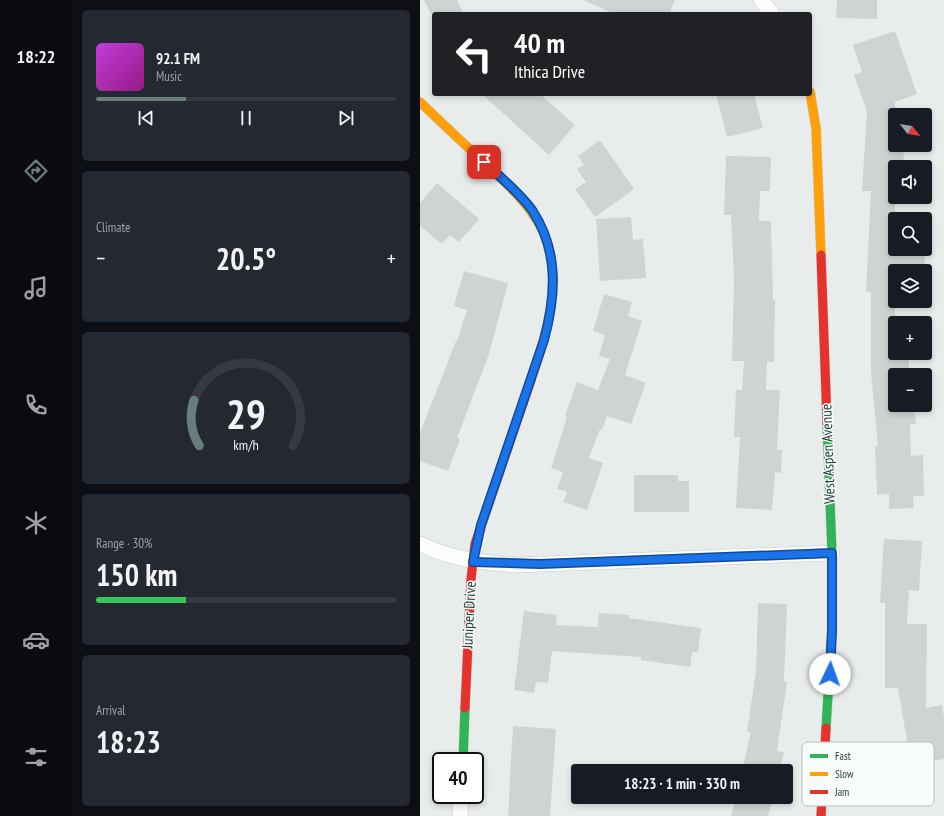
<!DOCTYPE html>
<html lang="en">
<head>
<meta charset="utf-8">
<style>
	body { margin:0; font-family:"PT Sans Narrow",sans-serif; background:#242831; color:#f1f3f6; height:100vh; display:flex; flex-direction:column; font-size:15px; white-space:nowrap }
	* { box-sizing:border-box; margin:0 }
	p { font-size:13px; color:#9ea1a6 }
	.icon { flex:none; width:22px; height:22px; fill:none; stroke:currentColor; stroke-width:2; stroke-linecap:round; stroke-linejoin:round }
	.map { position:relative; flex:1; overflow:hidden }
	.sheet { display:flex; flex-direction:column; gap:10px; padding:10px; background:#0d0f14; width:348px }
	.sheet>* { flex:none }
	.top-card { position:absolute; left:12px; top:12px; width:380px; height:84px; border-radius:4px; box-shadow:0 2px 6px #0003; background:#202124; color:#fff; overflow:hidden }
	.needle { width:26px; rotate:120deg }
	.controls { position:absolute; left:468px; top:108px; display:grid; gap:8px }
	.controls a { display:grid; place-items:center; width:44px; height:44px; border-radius:4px; background:#171b24; box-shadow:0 2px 6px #0003; font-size:20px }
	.speed { position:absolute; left:12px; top:752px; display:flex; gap:8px; font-size:20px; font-weight:700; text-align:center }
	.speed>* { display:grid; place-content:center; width:52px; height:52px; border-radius:50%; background:#171b24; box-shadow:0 2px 6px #0003; line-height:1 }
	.speed .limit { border:2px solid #111; border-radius:6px; background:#fff; color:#111 }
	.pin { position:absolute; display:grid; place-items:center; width:34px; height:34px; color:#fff; margin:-17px; border-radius:8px; box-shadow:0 2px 6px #0006 }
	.me { position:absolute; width:44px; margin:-22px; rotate:3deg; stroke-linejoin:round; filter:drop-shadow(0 0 3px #0008) }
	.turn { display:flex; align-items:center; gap:14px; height:84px; padding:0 16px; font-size:18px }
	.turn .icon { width:52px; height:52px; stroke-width:2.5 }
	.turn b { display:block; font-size:28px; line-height:34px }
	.big { font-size:30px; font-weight:700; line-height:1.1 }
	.sheet .widget { flex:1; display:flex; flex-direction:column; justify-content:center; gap:6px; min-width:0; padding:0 14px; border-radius:6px; background:#242831 }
	.sheet .dial { align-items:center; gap:0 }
	.dial svg { height:104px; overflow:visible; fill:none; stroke:#363941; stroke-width:7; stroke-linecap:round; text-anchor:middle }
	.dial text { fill:#f1f3f6; stroke:none }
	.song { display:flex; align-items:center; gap:12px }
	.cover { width:48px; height:48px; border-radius:6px; background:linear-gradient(135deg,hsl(290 70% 55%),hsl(310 70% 35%)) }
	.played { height:4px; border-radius:2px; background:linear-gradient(90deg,#697e78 30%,#363941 30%) }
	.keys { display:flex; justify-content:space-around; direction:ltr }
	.heat { display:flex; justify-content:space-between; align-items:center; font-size:22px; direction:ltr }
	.charge { height:6px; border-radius:3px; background:linear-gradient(90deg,#34c759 30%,#363941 0) }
	.trip { position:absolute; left:151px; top:764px; width:222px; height:40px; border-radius:4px; background:#171b24; box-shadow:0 2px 6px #0003; font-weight:700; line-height:40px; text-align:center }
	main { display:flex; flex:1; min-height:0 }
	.tabs { display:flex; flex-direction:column; width:72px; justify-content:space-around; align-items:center; background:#090b0e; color:#9ea1a6 }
	.tabs .icon { width:28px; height:28px }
	.tabs .selected { color:#697e78 }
	.tabs b { font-size:18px; color:#f1f3f6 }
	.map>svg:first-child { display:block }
	.building { fill:#cfd4d2 }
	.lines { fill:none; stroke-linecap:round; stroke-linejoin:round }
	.street-casing { stroke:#c5cac8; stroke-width:16 }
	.fast-casing { stroke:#c3cbc8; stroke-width:10 }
	.slow-casing { stroke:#c3cbc8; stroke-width:10 }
	.jam-casing { stroke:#c3cbc8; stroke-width:10 }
	.street { stroke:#fcfcfc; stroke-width:15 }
	.fast { stroke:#30b455; stroke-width:9 }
	.slow { stroke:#ff9f0a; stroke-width:9 }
	.jam { stroke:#e5322d; stroke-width:9 }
	.route-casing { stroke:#114b97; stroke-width:10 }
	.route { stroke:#1a73e8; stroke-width:7 }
	.labels { text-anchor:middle; stroke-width:3; stroke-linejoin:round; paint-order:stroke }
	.street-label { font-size:15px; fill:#24423a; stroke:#f7fbf9 }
	.key { fill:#f7fbf9; stroke:#b8c4c0; stroke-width:1 }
	.key-label { font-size:11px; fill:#24423a }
</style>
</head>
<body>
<main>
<nav class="tabs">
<b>18:22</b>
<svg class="icon selected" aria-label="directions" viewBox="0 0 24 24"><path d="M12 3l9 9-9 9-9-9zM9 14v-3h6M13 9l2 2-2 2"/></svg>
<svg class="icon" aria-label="music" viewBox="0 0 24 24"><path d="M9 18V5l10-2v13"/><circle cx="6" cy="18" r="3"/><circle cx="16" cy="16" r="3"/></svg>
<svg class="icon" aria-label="phone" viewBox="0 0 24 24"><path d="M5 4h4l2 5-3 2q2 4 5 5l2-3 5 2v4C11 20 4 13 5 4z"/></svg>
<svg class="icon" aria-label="climate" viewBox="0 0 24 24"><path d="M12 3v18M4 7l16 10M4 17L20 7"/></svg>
<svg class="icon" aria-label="car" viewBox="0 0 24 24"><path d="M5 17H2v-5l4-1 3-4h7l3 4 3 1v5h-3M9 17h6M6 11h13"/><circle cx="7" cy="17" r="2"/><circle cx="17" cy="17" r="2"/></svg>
<svg class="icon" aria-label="filters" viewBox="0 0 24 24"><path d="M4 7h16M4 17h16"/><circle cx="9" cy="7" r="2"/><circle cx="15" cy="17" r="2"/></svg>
</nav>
<section class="sheet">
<div class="widget">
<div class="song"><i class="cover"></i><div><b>92.1 FM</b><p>Music</p></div></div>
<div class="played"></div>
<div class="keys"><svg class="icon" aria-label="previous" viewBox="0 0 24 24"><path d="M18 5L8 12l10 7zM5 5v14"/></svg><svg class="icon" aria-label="pause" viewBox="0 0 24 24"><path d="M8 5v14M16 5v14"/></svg><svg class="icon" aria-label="next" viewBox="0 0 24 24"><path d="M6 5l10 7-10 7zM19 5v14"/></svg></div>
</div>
<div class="widget"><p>Climate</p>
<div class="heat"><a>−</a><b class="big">20.5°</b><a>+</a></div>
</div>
<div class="widget dial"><svg viewBox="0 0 100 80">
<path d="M14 69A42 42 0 1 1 86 69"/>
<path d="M14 69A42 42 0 0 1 10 34" stroke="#697e78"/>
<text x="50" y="56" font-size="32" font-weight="700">29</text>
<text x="50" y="72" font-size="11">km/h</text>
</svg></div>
<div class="widget"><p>Range · 30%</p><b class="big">150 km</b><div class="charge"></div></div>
<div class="widget"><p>Arrival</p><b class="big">18:23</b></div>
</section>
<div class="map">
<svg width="524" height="816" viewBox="0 0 524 816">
	<rect width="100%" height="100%" fill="#e8edeb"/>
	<path class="building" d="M4,0H37L44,14H11Z
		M163,0H255L249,14H195Z
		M417,0H457V19L416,18Z
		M475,31L497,94L475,102V145H478V149H484L483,167H475V249H505L504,271H475V353H489V372H475V405H494L496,424H490L491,456L503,455L504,496H493L494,508L469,509V494L457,495L455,446H458L451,372V292H446L451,191H442L447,111L434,75L442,72L433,45Z
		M62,94H120L155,125L129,155Z
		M296,94H334L343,128L307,137Z
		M180,140L214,189L175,217L155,189L166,182L157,169L164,165L158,156Z
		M306,156L351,157L350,191H340L339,221H351L353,300H355L354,362H347L346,390H360L357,450H362L361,473L355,472L352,510L316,508L320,437H314L316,390H322L324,361H312L314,280L311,215H304Z
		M17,183L59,219L39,242L30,235L22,244L0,226V203Z
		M211,217L213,240L223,239L226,278L180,281L176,219Z
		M44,271L88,283L69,354L37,438L40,439L28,471L0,461V433L36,341H37L47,310L34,306Z
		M184,294L212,302L208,316L222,321L205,375L226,383L211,424L187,416L182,430L180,429L169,458L183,463L167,510L143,502L147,492L137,489L143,472L131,468L147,417L145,416L157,382L178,390L190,359L179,356L185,335L173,331Z
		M214,475H258V481H269V512H214Z
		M464,539L502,541L499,591L489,590L487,624H507L506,708L522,705L524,717V759L503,762L504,773L473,779L468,744L487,741L478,688H465V603H460Z
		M338,603L367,604L364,681L367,682L357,751L364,752L359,771H322L331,732H327L336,671Z
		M104,611L137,615L136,625L178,627L179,613L209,615V618L281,628L278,652H272L270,667L221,660V657L132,651L128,683L116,682L114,693L94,690Z
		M93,726L136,729L130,816H88Z
		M316,797H353L348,816H311Z"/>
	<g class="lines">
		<defs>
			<path id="street" d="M341,0L352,14
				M0,544C31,559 62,563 97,565L412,553
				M40,816L41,795"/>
			<path id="fast" d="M406,728L412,630V553L407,422
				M43,761L45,708"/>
			<path id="slow" d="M390,92L396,128L401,255
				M0,102C22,123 44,144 67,165C114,209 141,237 131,307C127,332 119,356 111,380"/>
			<path id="jam" d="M401,255L407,422
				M45,708L51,579L55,544L111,380
				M401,816L406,728"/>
		</defs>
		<use href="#street" class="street-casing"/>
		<use href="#fast" class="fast-casing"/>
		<use href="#slow" class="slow-casing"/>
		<use href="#jam" class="jam-casing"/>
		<use href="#street" class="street"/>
		<use href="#fast" class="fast"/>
		<use href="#slow" class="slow"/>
		<use href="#jam" class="jam"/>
	</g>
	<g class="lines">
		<defs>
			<path id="route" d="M64,162C80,177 99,192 112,210C139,251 136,295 124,340L61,525L53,562L120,564L412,553V630L410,674"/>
		</defs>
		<use href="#route" class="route-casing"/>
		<use href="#route" class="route"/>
	</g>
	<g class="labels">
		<g class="street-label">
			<text transform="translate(408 454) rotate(-92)" y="5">West Aspen Avenue</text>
			<text transform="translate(49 615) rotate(-87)" y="5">Juniper Drive</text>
		</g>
	</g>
	<rect x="382" y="742" width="132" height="64" rx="6" class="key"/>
	<rect x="390" y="754" width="18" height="4" fill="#30b455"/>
	<rect x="390" y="772" width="18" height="4" fill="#ff9f0a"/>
	<rect x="390" y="790" width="18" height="4" fill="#e5322d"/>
	<g class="key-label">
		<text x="415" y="760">Fast</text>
		<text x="415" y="778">Slow</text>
		<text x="415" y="796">Jam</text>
	</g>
</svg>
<div class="controls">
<a><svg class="needle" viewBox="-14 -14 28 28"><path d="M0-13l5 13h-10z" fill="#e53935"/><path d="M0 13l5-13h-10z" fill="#9ea1a6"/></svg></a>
<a><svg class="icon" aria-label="sound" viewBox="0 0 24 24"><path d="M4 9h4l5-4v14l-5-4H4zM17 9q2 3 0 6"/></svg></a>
<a><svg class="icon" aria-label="search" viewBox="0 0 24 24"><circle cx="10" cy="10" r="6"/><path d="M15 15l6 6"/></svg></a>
<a><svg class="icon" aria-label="layers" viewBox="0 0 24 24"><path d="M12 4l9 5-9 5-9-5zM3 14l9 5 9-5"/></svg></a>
<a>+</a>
<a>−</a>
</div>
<div class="speed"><div class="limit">40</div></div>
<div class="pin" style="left:64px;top:162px;background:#d93025"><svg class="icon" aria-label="arrive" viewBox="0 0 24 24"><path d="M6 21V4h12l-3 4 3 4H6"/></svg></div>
<svg class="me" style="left:410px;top:674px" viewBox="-20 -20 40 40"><circle r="19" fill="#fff"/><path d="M0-13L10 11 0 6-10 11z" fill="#1a73e8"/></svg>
<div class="trip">18:23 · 1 min · 330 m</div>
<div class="top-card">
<div class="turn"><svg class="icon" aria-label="left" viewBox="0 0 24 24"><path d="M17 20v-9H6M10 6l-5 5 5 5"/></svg><div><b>40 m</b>Ithica Drive</div></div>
</div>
</div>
</main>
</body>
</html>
